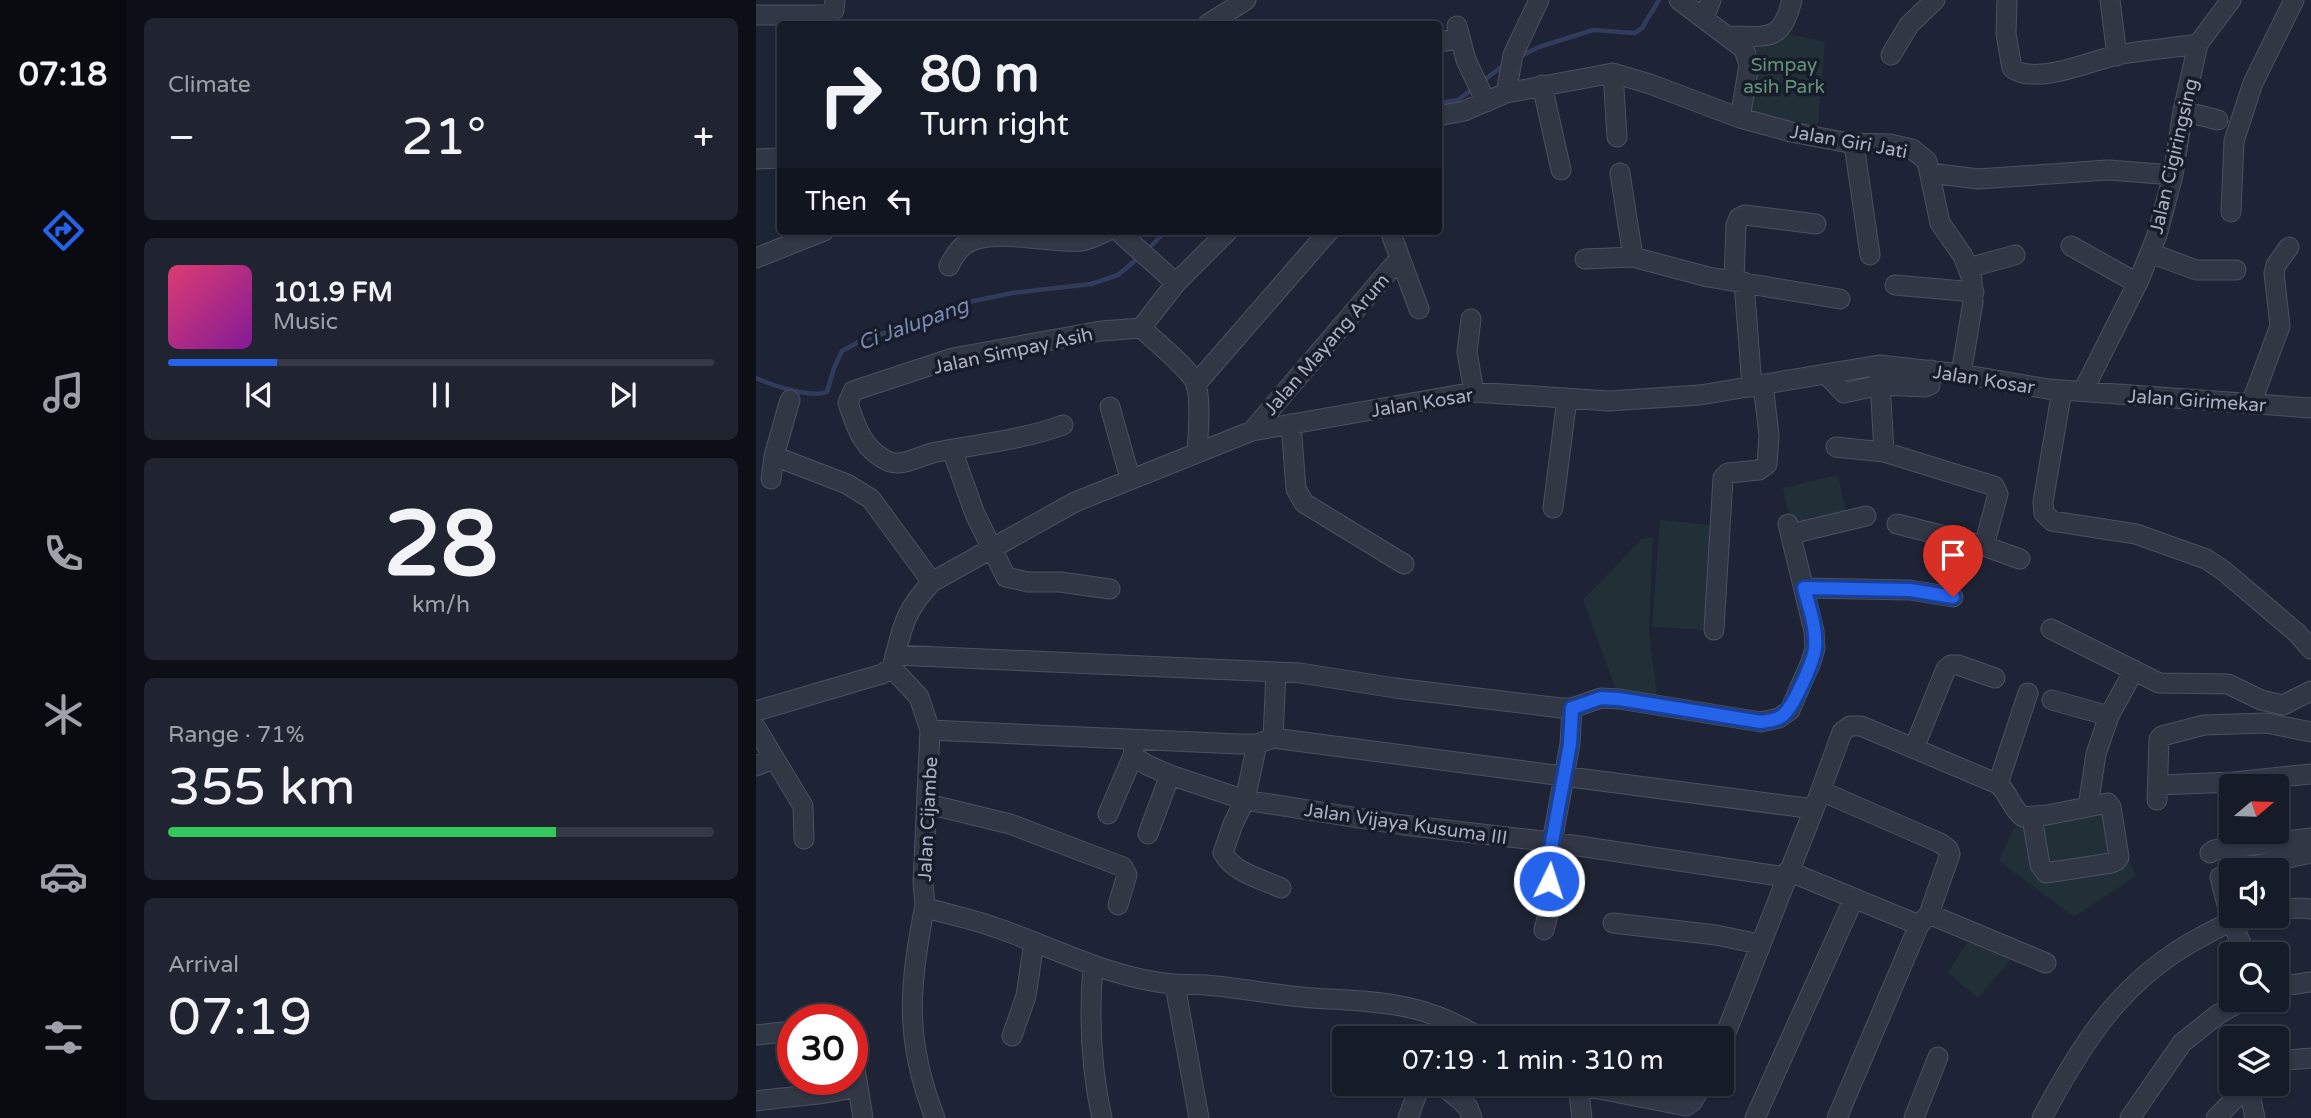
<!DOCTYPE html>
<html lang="en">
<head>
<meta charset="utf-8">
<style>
	body { margin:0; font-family:"Varela Round",sans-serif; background:#1f2430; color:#f1f3f6; height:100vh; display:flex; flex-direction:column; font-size:26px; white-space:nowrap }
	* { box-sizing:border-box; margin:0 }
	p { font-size:23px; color:#9ea1a8 }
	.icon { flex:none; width:38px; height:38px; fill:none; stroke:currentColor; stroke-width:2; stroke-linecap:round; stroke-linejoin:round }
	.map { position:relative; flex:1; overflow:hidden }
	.details { display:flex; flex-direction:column; gap:18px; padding:18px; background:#0c0f16; width:630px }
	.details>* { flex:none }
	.guide { position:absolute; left:21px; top:21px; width:665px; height:214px; border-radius:7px; box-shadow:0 2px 5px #0004,0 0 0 2px #353945; background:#161b28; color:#f1f3f6; overflow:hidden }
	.needle { width:46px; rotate:71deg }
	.controls { position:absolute; left:1463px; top:774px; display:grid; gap:14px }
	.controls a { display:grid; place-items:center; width:70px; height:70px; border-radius:7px; background:#161b28; box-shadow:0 2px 5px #0004,0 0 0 2px #353945; font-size:35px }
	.speed { position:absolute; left:21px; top:1004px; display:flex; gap:14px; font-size:35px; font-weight:700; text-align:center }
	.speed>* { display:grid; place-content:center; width:91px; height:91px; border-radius:50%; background:#161b28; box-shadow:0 2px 5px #0004,0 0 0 2px #353945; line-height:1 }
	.speed .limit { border:10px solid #d22; background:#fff; color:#111 }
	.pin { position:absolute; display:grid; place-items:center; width:60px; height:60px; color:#fff; margin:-72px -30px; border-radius:50% 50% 50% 0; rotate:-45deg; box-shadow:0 0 7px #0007 }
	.pin .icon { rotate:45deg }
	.me { position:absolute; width:77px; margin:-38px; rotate:4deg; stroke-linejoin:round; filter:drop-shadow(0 0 5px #0008) }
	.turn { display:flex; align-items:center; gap:24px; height:147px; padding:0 28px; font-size:32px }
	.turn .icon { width:91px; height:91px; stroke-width:2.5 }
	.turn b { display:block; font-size:49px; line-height:60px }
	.then { display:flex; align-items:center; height:66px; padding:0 28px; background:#0003; gap:14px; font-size:26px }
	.big { font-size:52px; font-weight:600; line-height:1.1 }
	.details .card { flex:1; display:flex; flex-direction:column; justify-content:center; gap:10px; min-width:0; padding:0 24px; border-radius:10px; background:#1f2430 }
	.details .dial { align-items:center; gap:0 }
	.dial b { font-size:91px; line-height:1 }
	.song { display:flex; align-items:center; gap:21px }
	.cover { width:84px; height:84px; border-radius:10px; background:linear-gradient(135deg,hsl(340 70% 55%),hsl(290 70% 35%)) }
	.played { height:7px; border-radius:4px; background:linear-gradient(90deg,#2563eb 20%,#353945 20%) }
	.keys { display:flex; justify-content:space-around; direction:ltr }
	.heat { display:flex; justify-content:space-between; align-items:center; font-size:38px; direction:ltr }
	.charge { height:10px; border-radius:5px; background:linear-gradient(90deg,#34c759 71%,#353945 0) }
	.trip { position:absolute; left:576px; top:1026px; width:402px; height:70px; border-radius:7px; background:#161b28; box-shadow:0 2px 5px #0004,0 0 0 2px #353945; font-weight:600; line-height:70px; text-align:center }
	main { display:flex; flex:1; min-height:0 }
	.menu { display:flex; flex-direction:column; width:126px; justify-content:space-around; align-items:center; background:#090b10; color:#9ea1a8 }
	.menu .icon { width:49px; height:49px }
	.menu .active { color:#2563eb }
	.menu b { font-size:32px; color:#f1f3f6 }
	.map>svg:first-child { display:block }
	.green { fill:#203036 }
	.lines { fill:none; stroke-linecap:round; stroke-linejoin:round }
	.stream { stroke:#313c5c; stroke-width:4.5 }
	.minor-casing { stroke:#4c5161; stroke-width:21 }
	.minor { stroke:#313745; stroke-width:19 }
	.route-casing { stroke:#184099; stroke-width:18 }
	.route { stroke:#2563eb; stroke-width:12 }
	.labels { text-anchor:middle; stroke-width:7; stroke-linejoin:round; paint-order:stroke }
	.park-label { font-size:19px; fill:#639376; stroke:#171c2a }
	.street-label { font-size:19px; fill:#abb0c3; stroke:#171c2a }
	.water-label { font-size:21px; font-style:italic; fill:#7a89b1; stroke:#171c2a }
</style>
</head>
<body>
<main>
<nav class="menu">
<b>07:18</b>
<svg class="icon active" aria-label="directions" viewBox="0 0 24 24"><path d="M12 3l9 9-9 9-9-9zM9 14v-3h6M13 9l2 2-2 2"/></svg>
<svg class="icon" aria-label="music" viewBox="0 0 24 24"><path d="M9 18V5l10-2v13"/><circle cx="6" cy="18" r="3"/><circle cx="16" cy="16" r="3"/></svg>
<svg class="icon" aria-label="phone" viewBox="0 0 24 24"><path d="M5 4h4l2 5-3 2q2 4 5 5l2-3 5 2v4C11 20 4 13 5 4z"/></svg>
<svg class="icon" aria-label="climate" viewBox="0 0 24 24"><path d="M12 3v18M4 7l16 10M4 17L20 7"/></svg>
<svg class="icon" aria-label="car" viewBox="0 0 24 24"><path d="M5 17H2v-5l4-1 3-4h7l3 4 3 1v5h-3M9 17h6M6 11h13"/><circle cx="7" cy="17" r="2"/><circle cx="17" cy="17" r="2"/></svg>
<svg class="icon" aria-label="filters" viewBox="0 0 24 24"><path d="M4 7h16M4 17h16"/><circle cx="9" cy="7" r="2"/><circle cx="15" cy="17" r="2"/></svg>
</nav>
<section class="details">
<div class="card"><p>Climate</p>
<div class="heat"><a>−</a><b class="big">21°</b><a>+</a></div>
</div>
<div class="card">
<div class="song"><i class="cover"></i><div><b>101.9 FM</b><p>Music</p></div></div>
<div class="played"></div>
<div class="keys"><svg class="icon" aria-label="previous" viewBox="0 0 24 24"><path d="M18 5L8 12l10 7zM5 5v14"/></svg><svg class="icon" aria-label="pause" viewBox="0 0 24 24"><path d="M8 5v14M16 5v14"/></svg><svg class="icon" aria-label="next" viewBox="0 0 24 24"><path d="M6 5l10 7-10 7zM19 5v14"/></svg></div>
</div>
<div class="card dial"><b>28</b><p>km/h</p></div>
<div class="card"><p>Range · 71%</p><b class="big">355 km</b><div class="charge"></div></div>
<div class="card"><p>Arrival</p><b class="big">07:19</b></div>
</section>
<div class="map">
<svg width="1555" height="1118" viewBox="0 0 1555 1118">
	<rect width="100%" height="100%" fill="#1e2435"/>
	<path class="green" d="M1027,32L1069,42L1061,135L985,117L991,65L973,36Z
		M1082,475L1091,517L1036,529L1027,488Z
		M904,520L957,525L951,630L896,627Z
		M897,537L893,632L901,697L866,705L827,600L886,539Z
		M1350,804L1380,876L1318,917L1243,861L1257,829Z
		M1215,936L1255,959L1222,998L1192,973Z"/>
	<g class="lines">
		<path class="stream" d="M765,56L783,47L837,30L879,33L886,28L903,0
			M727,81L748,65
			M682,103L702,100L718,88
			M391,250L410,231
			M0,378C17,386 54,398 71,392L78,368L86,351L106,340L191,314L213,302L256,293L335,284L362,275L382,258"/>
		<defs>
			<path id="minor" d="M923,0L988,49L993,65L984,118
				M1251,0L1250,34L1256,68C1279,86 1335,61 1361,55C1388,50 1416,48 1442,44
				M1354,0L1361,56
				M0,15H67L78,10L79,0
				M948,18L955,0
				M452,24L490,0
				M701,26L710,60L730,102
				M973,36C1012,36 1025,43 1036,0
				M682,42L703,39
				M1135,55L1153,25L1179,0
				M857,73L861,137
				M786,85L805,170
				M750,93L757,55L783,0
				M1427,111L1462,120
				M682,116L708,111L750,93L857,73L894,84L984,118L1035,132L1093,143L1134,144L1156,149L1171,161L1184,223L1207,256L1216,279L1217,302L1205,374
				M1098,144L1114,255
				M0,159L24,158
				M864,173L877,257
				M1174,173L1222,179L1352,170L1417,175
				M1475,212L1478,141L1497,83L1538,0
				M362,231L420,283
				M634,231L663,309
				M1315,246L1381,283
				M1394,253L1440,270H1480
				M0,258L68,231
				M829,259L877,257L952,277L1084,299
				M193,266C197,258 202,249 210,244C237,227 295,244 325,241C334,240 343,235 351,231
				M1212,268L1259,255
				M978,280L980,225L983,218L989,215L1060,224
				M988,282L996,387
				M1139,285L1218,292
				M715,319L711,352L718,392
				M385,328C397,339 433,369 439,382C446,398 442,434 441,452
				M385,328L420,283L472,231
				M1123,365L1128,452L1238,486L1242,494L1228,546L1264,559
				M1070,374L1088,393L1124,385L1169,387L1174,385L1175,370
				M440,384L573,231
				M1306,390L1287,502L1288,513L1296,521L1380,534L1450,559L1468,571L1541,633L1555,649
				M1327,391L1383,280L1401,235L1417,175L1427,111L1442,44L1475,0
				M1495,404L1524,326L1518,273L1520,265L1533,247
				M354,407L374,478
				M535,424L540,489L548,503L648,564
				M307,425C266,440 223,444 181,452C167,454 147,467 134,462C107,451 100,427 92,403L97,391L197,358L345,331L385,328
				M496,431L644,258
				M1080,447L1128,452
				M196,450L219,514L250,577L272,582H304L354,589
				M18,456L34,400
				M15,479L18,456L91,484L115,499L176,582
				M797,508L811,398
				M1141,524L1228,546
				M1035,534L1110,516
				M1048,588L1154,590L1197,597
				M1295,629L1403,683L1472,684L1505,700L1527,705L1555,691
				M958,630L967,478L972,473L1003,470L1011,464L1013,435L1007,384
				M139,655L544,673L639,688L805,708H816L845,698L863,699L1005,722L1023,718L1034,710L1055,662L1059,648L1058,631L1032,524
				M136,668C146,630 147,612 176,582L319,502L496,431L718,392L853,401L944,395L1123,365L1205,374L1292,389L1555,408
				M136,668L163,697L174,730L167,883L169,905L174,909C196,915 219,920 241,928C299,948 356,979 418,984C429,985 440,984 450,985C485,988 520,995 556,998C620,1002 668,1001 724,1038
				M1296,700L1353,716
				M0,711L126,674L136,668
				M0,728L47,806L48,839
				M174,730L483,744H501L517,738L1058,809L966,1043
				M517,738L520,672
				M379,740L377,756L391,765L414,775L489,800L647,825L796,842L1030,877
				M501,744L489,800L477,824L467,853C478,873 506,879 525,888
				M1158,748L1190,669L1195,665H1202L1239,678
				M0,766L17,759
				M1242,784L1272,693
				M1402,785L1477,782L1555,774
				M1065,791L1184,843L1192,849L1194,854L1173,914L1163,925L1081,1118
				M1333,800L1340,754L1353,716L1378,670
				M1401,800L1403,739L1406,736L1448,725L1510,723L1555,732
				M172,804L254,824L367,867L371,875L362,905
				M1058,809L1086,732L1094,726H1105L1242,784C1253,793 1255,808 1267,817L1291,815L1352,803L1355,807L1363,857L1360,861L1355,863L1290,873L1284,865L1276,818
				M352,814L377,756
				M392,834L414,775
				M1454,853L1458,850L1555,838
				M1479,870L1555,853
				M1032,871L1163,925
				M1475,872L1464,877L1475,921L1490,954
				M169,905C153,986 148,1039 179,1118
				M1521,909L1544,908L1555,909
				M1173,914L1290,963
				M857,923L960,935L1003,944
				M788,930L799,888L793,881L792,875L796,842L814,744L816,708
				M337,965C333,1014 335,1069 346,1118
				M419,985L443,1118
				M1521,987L1555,982
				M0,1035L37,1031
				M256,1036L270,996L278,942
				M96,1050L107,1118
				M1521,1065L1532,1060L1555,1058
				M684,1083L712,1107L716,1118
				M818,1083L822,1085L826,1118
				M822,1085L930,1106L936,1102L948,1083
				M1492,1085L1499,1118
				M0,1101C34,1096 69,1096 102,1086
				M652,1118L665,1083
				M999,1118L1098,898
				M1158,1118L1182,1057
				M1286,1118C1327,1041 1366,979 1445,937C1461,928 1477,920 1494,915
				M1374,1118L1426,1043L1461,1015L1489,999
				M1460,1118L1494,1083"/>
		</defs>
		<use href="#minor" class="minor-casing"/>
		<use href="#minor" class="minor"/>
	</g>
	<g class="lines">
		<defs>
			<path id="route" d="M793,881L796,842L814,744L816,708L845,698L863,699L1005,722C1012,721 1019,721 1026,716C1037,708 1057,663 1059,648C1061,629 1053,607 1048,588L1154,590L1197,597"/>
		</defs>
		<use href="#route" class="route-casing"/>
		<use href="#route" class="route"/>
	</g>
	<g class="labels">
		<g class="park-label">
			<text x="1028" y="71">Simpay<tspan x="1028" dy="22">asih Park</tspan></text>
		</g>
		<g class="street-label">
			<text transform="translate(1093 141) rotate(10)" y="7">Jalan Giri Jati</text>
			<text transform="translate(1417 156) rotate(-77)" y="7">Jalan Cigiringsing</text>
			<text transform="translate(570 344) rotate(-49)" y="7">Jalan Mayang Arum</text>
			<text transform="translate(257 350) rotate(-12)" y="7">Jalan Simpay Asih</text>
			<text transform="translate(1228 379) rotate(9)" y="7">Jalan Kosar</text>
			<text transform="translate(1441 400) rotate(4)" y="7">Jalan Girimekar</text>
			<text transform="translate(666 402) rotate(-9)" y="7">Jalan Kosar</text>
			<text transform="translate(171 819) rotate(-87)" y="7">Jalan Cijambe</text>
			<text transform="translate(650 823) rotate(8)" y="7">Jalan Vijaya Kusuma III</text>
		</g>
		<g class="water-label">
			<text transform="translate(157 324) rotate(-20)" y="7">Ci Jalupang</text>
		</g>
	</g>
</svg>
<div class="controls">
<a><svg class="needle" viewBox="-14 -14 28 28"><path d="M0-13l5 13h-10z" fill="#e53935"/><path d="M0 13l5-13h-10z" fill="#9ea1a8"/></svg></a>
<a><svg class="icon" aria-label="sound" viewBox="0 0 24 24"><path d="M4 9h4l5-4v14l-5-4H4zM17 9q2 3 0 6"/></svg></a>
<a><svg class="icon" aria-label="search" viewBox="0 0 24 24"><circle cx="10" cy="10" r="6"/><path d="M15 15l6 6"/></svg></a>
<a><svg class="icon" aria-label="layers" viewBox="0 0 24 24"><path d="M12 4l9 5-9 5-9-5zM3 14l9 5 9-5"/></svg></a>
</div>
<div class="speed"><div class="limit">30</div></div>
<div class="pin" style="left:1197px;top:597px;background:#d93025"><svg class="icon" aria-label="arrive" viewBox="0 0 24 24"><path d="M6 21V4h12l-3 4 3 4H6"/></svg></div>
<svg class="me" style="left:793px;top:881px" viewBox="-20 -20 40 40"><circle r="17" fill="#2563eb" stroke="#fff" stroke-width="3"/><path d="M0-11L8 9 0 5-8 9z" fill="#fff"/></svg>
<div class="trip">07:19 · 1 min · 310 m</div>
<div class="guide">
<div class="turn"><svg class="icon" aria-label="right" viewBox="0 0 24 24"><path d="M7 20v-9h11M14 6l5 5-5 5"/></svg><div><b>80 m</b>Turn right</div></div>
<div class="then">Then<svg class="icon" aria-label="left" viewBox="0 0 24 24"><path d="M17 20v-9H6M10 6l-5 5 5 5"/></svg></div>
</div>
</div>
</main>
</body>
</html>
